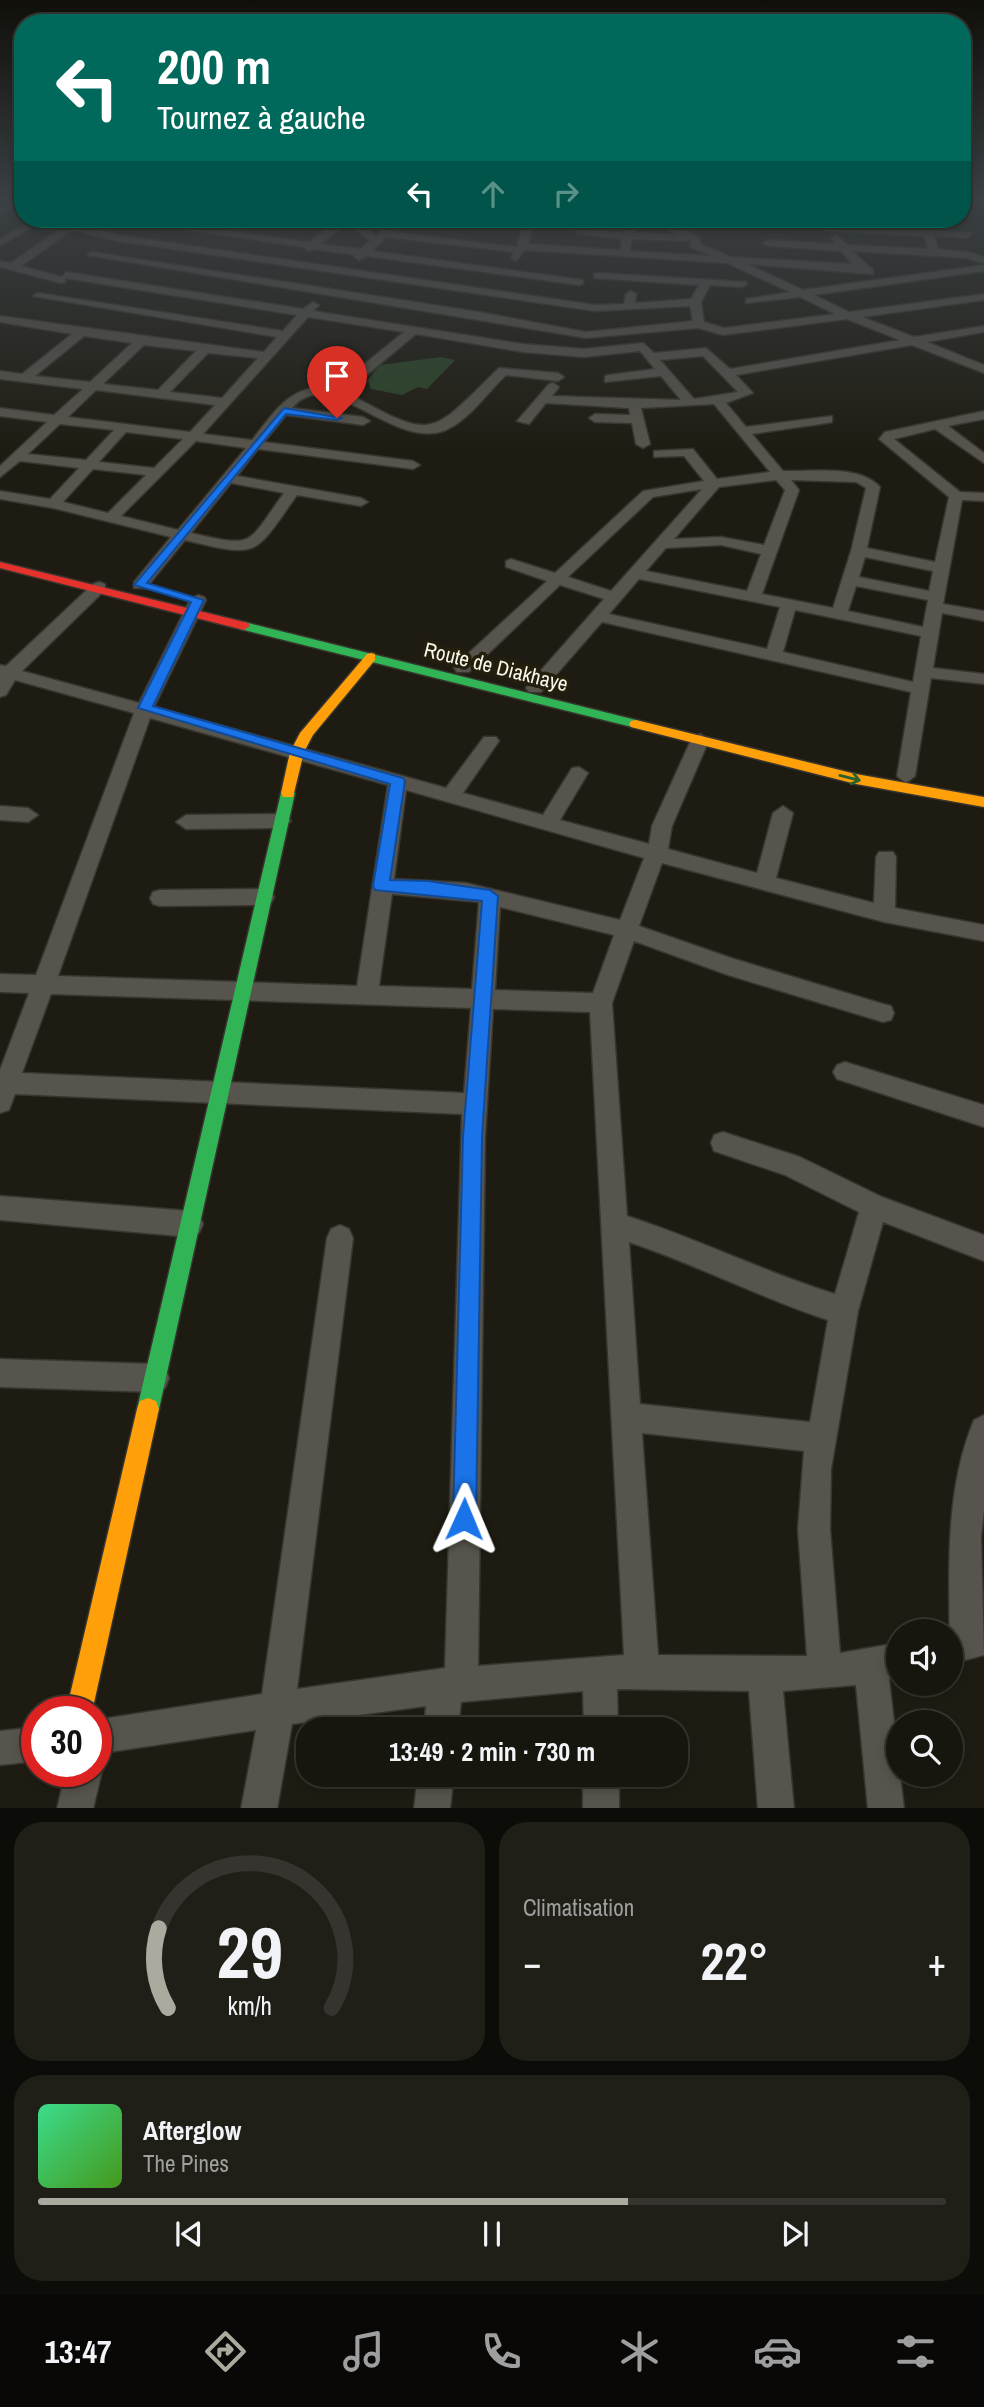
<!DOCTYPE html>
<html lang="fr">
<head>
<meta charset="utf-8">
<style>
	body { margin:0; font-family:"Archivo Narrow",sans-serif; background:#1f1e17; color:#f1f3f6; height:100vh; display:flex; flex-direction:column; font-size:26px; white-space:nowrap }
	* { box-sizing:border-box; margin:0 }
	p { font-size:23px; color:#9e9f9e }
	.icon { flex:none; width:38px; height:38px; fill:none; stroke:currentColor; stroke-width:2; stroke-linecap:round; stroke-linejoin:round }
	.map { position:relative; height:1808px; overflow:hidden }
	.drawer { display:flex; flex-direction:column; gap:14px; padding:14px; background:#0c0c08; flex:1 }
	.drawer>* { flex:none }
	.guide { position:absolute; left:14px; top:14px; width:957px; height:214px; border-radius:28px; box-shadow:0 4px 10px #0003,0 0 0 2px #35342e; background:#00695c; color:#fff; overflow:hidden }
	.fabs { position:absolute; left:886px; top:1619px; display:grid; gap:14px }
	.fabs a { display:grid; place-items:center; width:77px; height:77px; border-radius:50%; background:#16150e; box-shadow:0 4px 10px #0003,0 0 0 2px #35342e; font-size:35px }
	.speed { position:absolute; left:21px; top:1696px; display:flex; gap:14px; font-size:35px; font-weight:700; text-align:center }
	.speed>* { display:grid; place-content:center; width:91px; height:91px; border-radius:50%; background:#16150e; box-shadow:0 4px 10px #0003,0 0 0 2px #35342e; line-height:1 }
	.speed .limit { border:10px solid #d22; background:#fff; color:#111 }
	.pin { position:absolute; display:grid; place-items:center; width:60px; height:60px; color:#fff; margin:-72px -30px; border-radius:50% 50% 50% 0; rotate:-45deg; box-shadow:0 0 7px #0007 }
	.pin .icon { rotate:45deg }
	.me { position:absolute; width:77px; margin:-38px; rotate:1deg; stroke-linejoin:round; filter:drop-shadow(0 0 5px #0008) }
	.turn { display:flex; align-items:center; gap:24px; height:147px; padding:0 28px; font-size:32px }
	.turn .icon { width:91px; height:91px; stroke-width:2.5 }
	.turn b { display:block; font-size:49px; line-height:60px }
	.lanes { display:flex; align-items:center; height:66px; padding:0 28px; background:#0003; justify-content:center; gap:35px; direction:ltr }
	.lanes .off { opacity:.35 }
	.big { font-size:52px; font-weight:700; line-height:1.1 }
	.drawer .widget { flex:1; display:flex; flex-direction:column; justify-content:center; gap:10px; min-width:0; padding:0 24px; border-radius:28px; background:#1f1e17 }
	.drawer .dial { align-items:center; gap:0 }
	.dial svg { height:182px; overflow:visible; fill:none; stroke:#35342e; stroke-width:7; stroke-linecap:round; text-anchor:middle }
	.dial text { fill:#f1f3f6; stroke:none }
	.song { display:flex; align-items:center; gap:21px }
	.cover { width:84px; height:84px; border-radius:10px; background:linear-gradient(135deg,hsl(150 70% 55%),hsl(100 70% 35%)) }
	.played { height:7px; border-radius:4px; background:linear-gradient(90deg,#aca99e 65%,#35342e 65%) }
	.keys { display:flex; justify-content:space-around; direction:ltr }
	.heat { display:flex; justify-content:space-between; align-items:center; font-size:38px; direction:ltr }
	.drawer .tiles { flex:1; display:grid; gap:14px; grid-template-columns:1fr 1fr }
	.widget:last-child { grid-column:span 2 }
	.trip { position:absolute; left:296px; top:1717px; width:392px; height:70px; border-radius:28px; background:#16150e; box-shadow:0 4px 10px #0003,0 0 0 2px #35342e; font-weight:700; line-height:70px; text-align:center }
	.dock { display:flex; height:112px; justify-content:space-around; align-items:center; background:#090806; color:#9e9f9e }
	.dock .icon { width:49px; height:49px }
	.dock .selected { color:#aca99e }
	.dock b { font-size:32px; color:#f1f3f6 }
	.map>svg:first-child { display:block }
	.green { fill:#2b4528 }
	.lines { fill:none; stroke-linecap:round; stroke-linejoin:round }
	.street-casing { stroke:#37352e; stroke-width:3 }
	.fast-casing { stroke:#37352e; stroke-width:3 }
	.slow-casing { stroke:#37352e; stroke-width:3 }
	.jam-casing { stroke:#37352e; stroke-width:3 }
	.street { fill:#56544c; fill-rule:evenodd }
	.fast { fill:#30b455; fill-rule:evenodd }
	.slow { fill:#ff9f0a; fill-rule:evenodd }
	.jam { fill:#e5322d; fill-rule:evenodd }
	.oneway { stroke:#29622d }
	.route { fill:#1a73e8; stroke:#114b97; stroke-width:2 }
	.labels { text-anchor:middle; stroke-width:7; stroke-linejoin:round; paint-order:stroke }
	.street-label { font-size:21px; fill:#f8f5e9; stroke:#241f0c }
</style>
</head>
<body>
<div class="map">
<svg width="984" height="1809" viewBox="0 0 984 1809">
	<rect width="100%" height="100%" fill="#1e1c12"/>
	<path class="green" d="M441,357L455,360L427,389L418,387L402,395L371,389L368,380L380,365Z"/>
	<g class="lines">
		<defs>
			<path id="street" d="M18,199H23V204L0,216V209Z
				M34,219H45L0,246V239Z
				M74,219L84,220L78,225L118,235L595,305L624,304L626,294L631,291L636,294L635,303L691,299L699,285L594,278V274L598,273L746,282L747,284L742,287L710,285L701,302L704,322L724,328L835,314L800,297L746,303V299L790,292L727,263L525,250L516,261L511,258L514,252L386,237L372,251L583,280V284L579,285L366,256L359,260L354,257L356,255L313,249L308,251L303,247L134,222L139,219L309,242L340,219H351L348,223L363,226L376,236L395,219H405L392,232L517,247L522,229L519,219H529L532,229L528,244L621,250L622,239L577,234L575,226L547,221L568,219L583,222L585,230L624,233L628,219H638L634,233L677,235L651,219H663L700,238V244L731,257L852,264L841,251L768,246L763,243L768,240L836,244L831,238L836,235L847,245L928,249L924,236L828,231L823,228L828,225L922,230L919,219H929L932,230L972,233L968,238L934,236L938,249L969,252L984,257V264L967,258L852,251L873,270V274L747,264L803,290L984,265V271L814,295L849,312L984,294V300L862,317L914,337L984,326V332L927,342L984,365V373L912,345L736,375L753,393L726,403L746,427L832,416V422L827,423L752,434L783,471C812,472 859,464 880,487L867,548L935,562L949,497L879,439L885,432L984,411V419L948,426L984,453V463L935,429L894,439L960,492L984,493V501L962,500L943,604L984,611V621L942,613L933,668L984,674V684L931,678L915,776L906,783L897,776L911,692L602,622L541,692H529L526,688L529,684L604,599L560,585L469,672H457L454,668L457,664L547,581L506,567V561L511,559L555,573L643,491L704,481L684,456L654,457V451L693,449L717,479L770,472L714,404L641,408L650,444L643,448L636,444L632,423L595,422L589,418L595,414L630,415L629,408L546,403L529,424L517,421L549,384L553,383L559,387L552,396L681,400L661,376L605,382V376L609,375L655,369L640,351L584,357L523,352L416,334L346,392C436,442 429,436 499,368L558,373L564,377L558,381L506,375C487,393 470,419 446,430C394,452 329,362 292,408L363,417L370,421L363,425L286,415L264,442L413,461L420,465L413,469L258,449L237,476L361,498L368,502L361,506L297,495C253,557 260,558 185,540L146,588H134V582L171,537L53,508L0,499V491L50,499L79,468L20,461L0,477V466L47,422L0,416V408L54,415L83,389L0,379V371L22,374L72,334L0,322V316L264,352L277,337L33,296L38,293L283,331L297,315L65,278V282L61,283L0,267V261L11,263ZM342,227L357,230L370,241L361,249L320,244ZM72,230L118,241L595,311L690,306L693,321L586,332L479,312L92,252L87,255L586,338L698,328L723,335L847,319L900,340L730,369L706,348L654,353L643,343L584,349L523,344L313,311L319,305L313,302L303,309L66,272L62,277L21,266ZM632,239L691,241L690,247L712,256L629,251ZM308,317L404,332L335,388C291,382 276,410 252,440L203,434ZM84,336L132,343L90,382L35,376ZM144,345L196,351L158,390L103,384ZM208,353L258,358L222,398L170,392ZM703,356L738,392L694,399L660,360ZM96,390L215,405L190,432L68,417ZM60,424L114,430L86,460L28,454ZM126,432L183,439L154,468L99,462ZM196,441L246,448L178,530L121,516ZM93,469L146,475L108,513L63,502ZM776,480L785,490L764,545L721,537L674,539L719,487ZM791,480L856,482L866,488L851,551L833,608L762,594L799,490ZM231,483L284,493C246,545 256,548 191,533ZM702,489L611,591L568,577L653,497ZM721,545L761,554L747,591L646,571L666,548ZM865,557L933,571L929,591L859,577ZM639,579L780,607L767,649L609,614ZM856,586L928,600L923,627L848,611ZM795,610L921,636L913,682L783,652Z
				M274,219H296L297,220L292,223Z
				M416,219H441L456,223L451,226Z
				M99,582L105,584V590L22,671L139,703L190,600L198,595L204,597L206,600L154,707L446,788L484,737H496L499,741L463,793L543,815L572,768L579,767L588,773L560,820L649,844L652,826L691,740L700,734L709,740L672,826L668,849L757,873L773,813L783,806L793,813L776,878L874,903L876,857L879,852H893L896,857L895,908L984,925V941L884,922L662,863L639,926L731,958L883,1004L891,1006L894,1013L891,1020L883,1022L728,975L634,941L612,1003L627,1216C698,1239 764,1272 835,1294L859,1212L785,1175L714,1151L711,1143L714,1135L723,1132L800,1157L882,1197L984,1235V1261L883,1222L858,1311L831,1469L830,1529L840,1653L898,1643V1677L889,1679L904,1809H868L856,1685L783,1691L794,1809H758L749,1691L617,1689L618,1729H584L583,1691L461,1702L458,1729H424L426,1706L292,1724L277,1809H241L256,1730L96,1754V1720L262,1694L327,1238L331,1229L340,1225L349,1229L353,1238L297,1689L445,1668L462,1114L15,1094L9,1110L0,1113V1070L29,993L0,992V974L36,975L134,713L15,680L6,695L0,697V665L6,666L93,584ZM150,718L388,785L357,986L58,976ZM406,790L644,858L620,920L466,883L394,879ZM392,894L479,902L472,989L379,986ZM500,907L614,935L593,993L495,990ZM51,994L471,1008L464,1093L22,1073ZM493,1009L590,1012L624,1655L478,1666L485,1137ZM629,1242C697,1265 759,1297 828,1320L810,1422L640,1404ZM642,1433L804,1451L798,1529L807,1656L658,1655Z
				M0,806L28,808L38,815L28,822L0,820Z
				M281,814L291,821L281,828L186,829L176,822L186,815Z
				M264,889L271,891L274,897L271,903L264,905L160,906L153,904L150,898L153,892L160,890Z
				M845,1062L984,1105V1127L837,1079L833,1072L837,1065Z
				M0,1196L190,1211L199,1215L203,1224L199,1233L190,1237L0,1220Z
				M0,1359L155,1364L165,1368L169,1378L165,1388L155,1392L0,1387Z
				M984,1415V1510L981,1537L984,1655L950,1664C950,1585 942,1497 974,1420Z
				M37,1727V1761L0,1765V1731Z
				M96,1758L102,1771L93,1809H57L66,1771H96Z
				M418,1774H454L450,1809H414Z
				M583,1774H619V1809H583Z"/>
			<path id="fast" d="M244,622L636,720L643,724L636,728L240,629V623Z
				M288,788L295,793L159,1409L156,1417L148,1420L140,1417L137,1409L281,793Z"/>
			<path id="slow" d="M371,653L375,654V660L313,735L304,752L293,797H283L281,793L290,752L300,733L367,654Z
				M636,720L856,774L984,797V807L856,784L631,727L629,724L631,721Z
				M148,1398L156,1401L159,1409L92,1712H66L137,1409L140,1401Z"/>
			<path id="jam" d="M0,562L248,623L250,626L244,630L0,568Z"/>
		</defs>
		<use href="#street" class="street-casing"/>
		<use href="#fast" class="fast-casing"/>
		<use href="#slow" class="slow-casing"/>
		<use href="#jam" class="jam-casing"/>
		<use href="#street" class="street"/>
		<use href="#fast" class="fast"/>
		<use href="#slow" class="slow"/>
		<use href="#jam" class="jam"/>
	</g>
	<defs><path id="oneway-shaft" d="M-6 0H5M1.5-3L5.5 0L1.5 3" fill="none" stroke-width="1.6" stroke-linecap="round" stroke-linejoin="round" transform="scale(1.75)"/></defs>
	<use class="oneway" href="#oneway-shaft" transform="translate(850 778) rotate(14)"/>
	<linearGradient id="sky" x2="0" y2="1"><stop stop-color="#100f0a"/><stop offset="0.44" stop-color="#3b4044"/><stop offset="1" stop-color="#3b4044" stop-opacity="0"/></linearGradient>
	<rect width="984" height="452" fill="url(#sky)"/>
	<path class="route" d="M284,408L341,418L337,420L286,414L147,583L204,600L153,706L403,778L405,781L390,880L428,881L490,890L498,896L482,1137L476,1519L473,1528L464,1531L456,1528L453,1519L463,1137L482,901L375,890L373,886L390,784L138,708L191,602L134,585Z"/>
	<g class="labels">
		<g class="street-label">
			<text transform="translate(496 667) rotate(14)" y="7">Route de Diakhaye</text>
		</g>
	</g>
</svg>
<div class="fabs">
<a><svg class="icon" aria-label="sound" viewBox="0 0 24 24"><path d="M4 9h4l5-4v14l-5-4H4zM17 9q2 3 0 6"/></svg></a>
<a><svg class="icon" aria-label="search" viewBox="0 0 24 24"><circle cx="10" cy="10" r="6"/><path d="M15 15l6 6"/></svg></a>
</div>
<div class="speed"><div class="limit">30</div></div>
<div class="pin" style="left:337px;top:418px;background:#d93025"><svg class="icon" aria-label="arrive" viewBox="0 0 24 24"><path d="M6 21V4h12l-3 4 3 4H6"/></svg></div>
<svg class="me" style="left:464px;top:1519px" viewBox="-20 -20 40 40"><path d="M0-17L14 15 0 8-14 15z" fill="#1a73e8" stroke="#fff" stroke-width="4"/></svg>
<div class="trip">13:49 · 2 min · 730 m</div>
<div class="guide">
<div class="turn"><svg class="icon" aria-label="left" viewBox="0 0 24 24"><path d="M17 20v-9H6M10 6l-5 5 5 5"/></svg><div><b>200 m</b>Tournez à gauche</div></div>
<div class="lanes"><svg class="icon" aria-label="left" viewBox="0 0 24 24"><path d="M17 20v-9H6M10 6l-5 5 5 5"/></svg><svg class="icon off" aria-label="ahead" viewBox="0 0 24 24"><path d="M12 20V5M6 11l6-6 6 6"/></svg><svg class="icon off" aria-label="right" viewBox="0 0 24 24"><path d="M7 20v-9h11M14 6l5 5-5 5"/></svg></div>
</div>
</div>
<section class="drawer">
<div class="tiles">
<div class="widget dial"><svg viewBox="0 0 100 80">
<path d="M14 69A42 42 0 1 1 86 69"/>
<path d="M14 69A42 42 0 0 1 10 34" stroke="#aca99e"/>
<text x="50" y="56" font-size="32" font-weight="700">29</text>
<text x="50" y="72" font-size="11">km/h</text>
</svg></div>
<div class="widget"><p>Climatisation</p>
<div class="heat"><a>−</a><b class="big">22°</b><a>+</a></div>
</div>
<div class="widget">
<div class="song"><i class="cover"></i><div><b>Afterglow</b><p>The Pines</p></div></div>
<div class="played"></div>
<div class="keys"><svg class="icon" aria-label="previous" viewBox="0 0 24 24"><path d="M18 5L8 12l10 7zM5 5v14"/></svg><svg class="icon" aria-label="pause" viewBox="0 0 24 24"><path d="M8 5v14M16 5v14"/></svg><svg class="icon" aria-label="next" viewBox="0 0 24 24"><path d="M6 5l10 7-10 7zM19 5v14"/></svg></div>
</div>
</div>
</section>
<nav class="dock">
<b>13:47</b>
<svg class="icon selected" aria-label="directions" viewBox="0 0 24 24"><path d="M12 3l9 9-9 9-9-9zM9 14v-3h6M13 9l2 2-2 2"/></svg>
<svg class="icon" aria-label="music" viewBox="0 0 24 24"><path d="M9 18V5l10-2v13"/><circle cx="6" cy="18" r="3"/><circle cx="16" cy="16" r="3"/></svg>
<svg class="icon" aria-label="phone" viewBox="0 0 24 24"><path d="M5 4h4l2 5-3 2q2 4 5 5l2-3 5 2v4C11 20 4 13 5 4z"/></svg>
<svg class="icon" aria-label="climate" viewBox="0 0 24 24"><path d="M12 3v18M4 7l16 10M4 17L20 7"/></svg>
<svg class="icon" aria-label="car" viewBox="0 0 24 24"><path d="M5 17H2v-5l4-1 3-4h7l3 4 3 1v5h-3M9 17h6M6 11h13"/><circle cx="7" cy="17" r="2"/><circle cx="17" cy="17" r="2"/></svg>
<svg class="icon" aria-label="filters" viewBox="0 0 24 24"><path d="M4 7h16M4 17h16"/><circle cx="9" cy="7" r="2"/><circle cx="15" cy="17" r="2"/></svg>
</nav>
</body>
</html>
